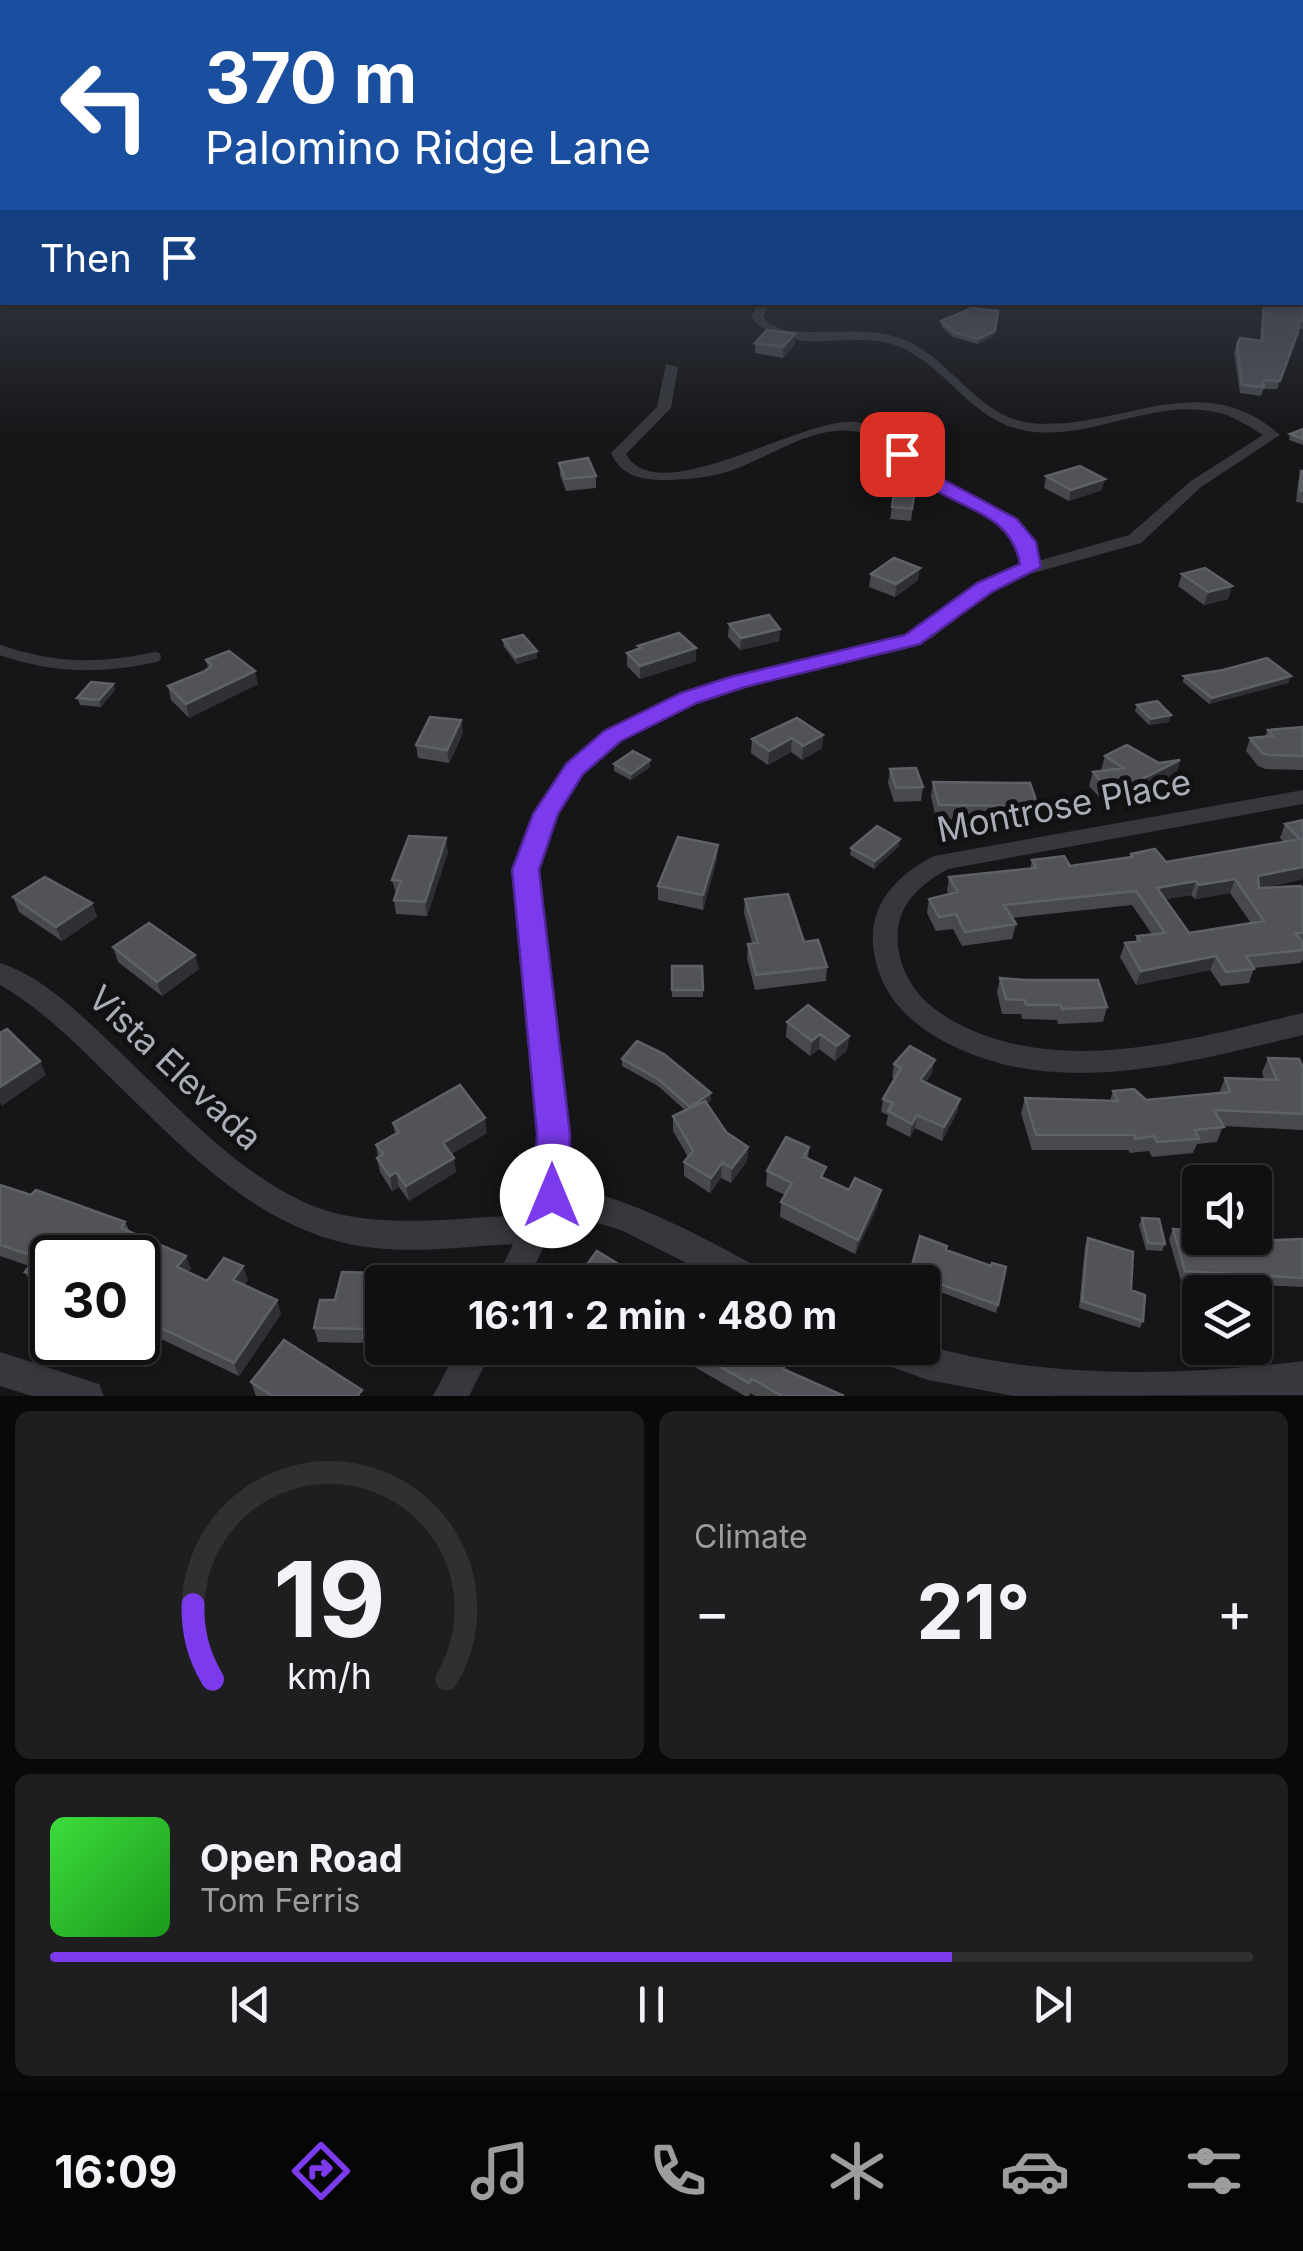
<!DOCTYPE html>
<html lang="en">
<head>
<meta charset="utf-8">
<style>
	body { margin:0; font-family:Inter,sans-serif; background:#1e1e20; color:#f1f3f6; height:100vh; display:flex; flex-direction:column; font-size:38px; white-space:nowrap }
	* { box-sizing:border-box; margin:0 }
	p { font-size:32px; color:#9c9d9f }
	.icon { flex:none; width:55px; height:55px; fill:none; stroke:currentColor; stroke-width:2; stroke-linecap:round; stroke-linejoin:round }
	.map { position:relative; height:1396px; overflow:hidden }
	.sheet { display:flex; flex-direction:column; gap:15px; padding:15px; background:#09090a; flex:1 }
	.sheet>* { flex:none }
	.banner { position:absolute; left:0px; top:0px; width:1305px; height:305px; box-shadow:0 2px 8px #0004,0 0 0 2px #303032; background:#1a4fa0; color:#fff; overflow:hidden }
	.fabs { position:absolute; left:1182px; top:1165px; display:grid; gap:20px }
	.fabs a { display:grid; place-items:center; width:90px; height:90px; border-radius:10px; background:#101012; box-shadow:0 2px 8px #0004,0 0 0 2px #303032; font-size:50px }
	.speed { position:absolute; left:30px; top:1235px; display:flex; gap:20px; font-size:50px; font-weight:700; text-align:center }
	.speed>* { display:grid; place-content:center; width:130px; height:130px; border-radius:50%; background:#101012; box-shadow:0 2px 8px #0004,0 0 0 2px #303032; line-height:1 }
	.speed .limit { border:5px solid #111; border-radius:15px; background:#fff; color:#111 }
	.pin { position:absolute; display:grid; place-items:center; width:85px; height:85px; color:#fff; margin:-42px; border-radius:20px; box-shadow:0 5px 15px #0006 }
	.me { position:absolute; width:110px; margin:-55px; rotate:0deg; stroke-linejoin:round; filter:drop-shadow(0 0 8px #0008) }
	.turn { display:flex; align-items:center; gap:35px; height:210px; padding:0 40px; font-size:45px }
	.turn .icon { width:130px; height:130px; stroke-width:2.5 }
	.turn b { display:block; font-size:70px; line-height:85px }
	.then { display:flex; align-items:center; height:95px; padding:0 40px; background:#0003; gap:20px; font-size:38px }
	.big { font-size:75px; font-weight:700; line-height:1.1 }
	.sheet .widget { flex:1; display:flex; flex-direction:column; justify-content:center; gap:15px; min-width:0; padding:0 35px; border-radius:15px; background:#1e1e20 }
	.sheet .dial { align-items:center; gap:0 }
	.dial svg { height:260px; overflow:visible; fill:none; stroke:#303032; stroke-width:7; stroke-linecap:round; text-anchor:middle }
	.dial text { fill:#f1f3f6; stroke:none }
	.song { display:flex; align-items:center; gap:30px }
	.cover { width:120px; height:120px; border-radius:15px; background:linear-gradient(135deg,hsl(120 70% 55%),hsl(120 70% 35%)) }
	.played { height:10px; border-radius:5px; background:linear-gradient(90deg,#7c3aed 75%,#303032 75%) }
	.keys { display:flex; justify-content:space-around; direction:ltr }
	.heat { display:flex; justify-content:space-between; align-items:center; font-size:55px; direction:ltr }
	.sheet .tiles { flex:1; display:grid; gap:15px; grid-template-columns:1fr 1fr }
	.widget:last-child { grid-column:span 2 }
	.trip { position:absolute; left:365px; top:1265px; width:575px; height:100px; border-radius:10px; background:#101012; box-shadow:0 2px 8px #0004,0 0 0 2px #303032; font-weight:700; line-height:100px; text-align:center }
	.tabs { display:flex; height:160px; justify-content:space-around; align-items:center; background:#060607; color:#9c9d9f }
	.tabs .icon { width:70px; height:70px }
	.tabs .on { color:#7c3aed }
	.tabs b { font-size:45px; color:#f1f3f6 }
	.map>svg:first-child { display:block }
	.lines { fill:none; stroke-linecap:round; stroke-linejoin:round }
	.lane { stroke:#37383d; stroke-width:10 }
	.street { fill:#37383d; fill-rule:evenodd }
	.wall { fill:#47494d; fill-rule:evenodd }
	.shaded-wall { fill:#2f3033 }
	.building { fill:#525359; stroke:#5f6168; stroke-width:2.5; fill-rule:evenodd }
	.route { fill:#7c3aed; stroke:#51269a; stroke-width:2.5 }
	.labels { text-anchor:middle; stroke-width:10; stroke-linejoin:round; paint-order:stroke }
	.near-street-label { font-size:35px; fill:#a8adb8; stroke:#111113 }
</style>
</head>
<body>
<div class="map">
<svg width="1303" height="1396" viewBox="0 0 1303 1396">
	<rect width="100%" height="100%" fill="#161618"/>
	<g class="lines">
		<path class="lane" d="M0,650C54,669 100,669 156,657"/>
		<path class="street" d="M759,302H771L763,317L770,324L783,330C822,336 868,325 905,340C951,359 978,417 1031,423C1118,432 1201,364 1280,435L1201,487L1141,543L1015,578L990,591L932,638L903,650L805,670L696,702L620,740L582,773L557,814L538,870L568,1133L567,1186C638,1201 702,1237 765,1271L770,1282H724L621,1230L560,1212L527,1282H495L513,1244C468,1246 420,1253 375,1248C269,1237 195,1160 122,1089C84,1052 47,1012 0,985V963C47,978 87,1021 122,1054C182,1111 260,1198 343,1215C403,1227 467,1217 527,1215L537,1195L538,1133L514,870L535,814L566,764L606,732L682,694L795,661L891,641L918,630L978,583L1022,565C1011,522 976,510 940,491C910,476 888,434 853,431C809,426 770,458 730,471C707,478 685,480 661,480C638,479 621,475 611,453L657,407L666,364L678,367L671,408L626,454C657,512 803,416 855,422C896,427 915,467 949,484C986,503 1026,517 1038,561L1129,535L1191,481L1263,435C1248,426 1232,415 1215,412C1152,398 1091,441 1027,431C970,422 947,364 895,345C850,329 786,360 751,317Z
			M990,302H1021L1016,305Z
			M1303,790V804L948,869C917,886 894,908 898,946C902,978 920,1001 948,1018C1055,1081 1190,1039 1303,1013V1035C1184,1063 1045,1104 933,1035C900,1015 876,984 873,944C870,902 899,874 934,856Z
			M922,1344C1043,1380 1180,1376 1303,1361V1395L1014,1396L928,1380L872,1360L867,1348H922Z
			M458,1348H493L469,1396H433Z
			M0,1352L99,1384L104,1396H32L0,1386Z"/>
	</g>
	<path class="wall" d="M1303,292V329H1298L1277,389H1265L1263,390L1261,396L1240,393L1234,353L1237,345L1260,341L1263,302H1302Z
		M998,311L994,336L978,344L953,337L941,326V321Z
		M755,343L795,344L783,358L755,353Z
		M1303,429V445L1289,440L1290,434Z
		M559,463L596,476V488L566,491L560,475Z
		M1301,471H1303V503L1296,502L1298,483Z
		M1046,476L1102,490L1069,501L1044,488Z
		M895,487L915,489L911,521L890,519Z
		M871,574L918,580L895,597L869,587Z
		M1182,574L1232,586L1228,599L1204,605L1178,586Z
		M729,624L780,629L779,641L740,650L728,637Z
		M503,640L537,651V658L517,664L504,647Z
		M638,646L696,661L640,679L627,666V653L638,649Z
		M206,660L258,684L189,718L171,700L168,686L203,672L208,668Z
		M1184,676H1291L1288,683L1209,704L1183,682Z
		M113,684L115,690L101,707L80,705L77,698Z
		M1137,705L1171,715L1169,722L1149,725L1135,711Z
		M461,720L463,733L449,763L418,758L416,745Z
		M1303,727V770L1265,769L1258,766L1246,751L1250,738L1265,736L1268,730Z
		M823,735L822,748L802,760L791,752L768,765L751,753L752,739Z
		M1105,756L1159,763L1180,760L1176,774L1127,799L1103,801L1089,786L1093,772L1103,771L1101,770Z
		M614,764L650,767L631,780L614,771Z
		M890,769L923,787L921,801L894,802L888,783Z
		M933,782L1038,806L1034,820L936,819L931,796Z
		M1303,820V879L1263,888L1303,889V959L1301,963L1254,968L1249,983L1221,986L1210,970L1136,985L1120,957L1125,943L1135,942L1137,936L1152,934L1132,905L1012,918L1016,924L1012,939L962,946L953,929L936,931L927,913L929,899L949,894L947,891L949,877L1030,869L1032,860L1070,866L1130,857L1131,854L1166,862L1284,842L1280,838L1285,824ZM1230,893L1251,923L1189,933L1165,899L1191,895L1195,899Z
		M899,846L874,869L850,855L851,848Z
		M448,852L427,916L396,914L394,900L396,894L392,880Z
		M717,859L703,910L658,900V886Z
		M13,897L92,903L97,917L62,941L19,912Z
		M745,899L804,942L827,967L826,981L755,990L747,958L748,944L752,943L744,913Z
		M113,947L199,969L162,996L118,962Z
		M672,967L703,990V997H672Z
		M1000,978L1107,1007L1103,1022L1058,1024L1057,1020L1022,1019L1021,1014H1002L997,992Z
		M787,1022L849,1036L847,1050L835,1061L819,1049L810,1056L786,1037Z
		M1268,1058L1303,1068V1130L1223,1126L1217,1142L1197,1144L1193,1153L1152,1157L1149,1151L1130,1153L1128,1150H1032L1021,1113L1025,1098L1110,1101L1113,1091L1146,1100L1219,1093L1225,1078L1264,1080L1262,1072Z
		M622,1059L711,1093V1100L707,1103L726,1132L748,1147L747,1161L731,1183L721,1178L710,1193L684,1176V1162L688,1157L673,1131V1116L685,1110L658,1086L622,1066Z
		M894,1064L932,1073L926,1082L960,1099L957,1112L942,1141L915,1128L910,1137L886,1125L888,1115L881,1112L883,1099L895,1079L892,1077Z
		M393,1123L487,1133L451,1154L456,1172L409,1201L399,1187L392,1191L380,1172L377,1158L378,1157L376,1145L395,1134Z
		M809,1147L808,1159L824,1178L878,1205L855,1254L780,1217L781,1202L785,1195L766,1186L767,1171Z
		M0,1185L125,1222L130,1232L191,1269L188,1272L207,1281L248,1280L244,1285L281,1314L239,1376L138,1328V1258H52V1292L32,1285L25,1272L29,1266L0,1256Z
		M1142,1218L1165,1244L1162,1251L1146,1250L1139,1225Z
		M1173,1229L1250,1241L1303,1239V1287L1181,1281L1169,1239Z
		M920,1236L998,1305L996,1313L922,1285V1282H915L909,1280Z
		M1088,1238L1131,1290L1143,1321L1140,1328L1079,1308L1085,1246Z
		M382,1282V1348H393L392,1352H366L364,1343L318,1342L314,1328L335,1300Z
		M618,1348H650L640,1362Z
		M687,1348L788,1369V1371L844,1396H755L750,1393L749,1396H745L686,1362Z
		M251,1382L363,1396H256Z"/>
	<path class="shaded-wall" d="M995,331L994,336L978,344V339Z
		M795,334V344L783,358V347Z
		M1105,479L1102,490L1069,501L1071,490Z
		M920,568L918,580L895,597L896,584Z
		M1232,586L1228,599L1204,605L1208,592Z
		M780,629L779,641L740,650L741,638Z
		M696,648V661L640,679V666Z
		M537,651V658L517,664L516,657Z
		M255,671L258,684L189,718L186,704Z
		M1291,676L1288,683L1209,704L1212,698Z
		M113,684L115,690L101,707L99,700Z
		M1171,715L1169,722L1149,725L1151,719Z
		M461,720L463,733L449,763L447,750Z
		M823,735L822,748L802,760L803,746Z
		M792,738L791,752L768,765L769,751Z
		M650,760V767L631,780V774Z
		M1180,760L1176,774L1127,799L1130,785Z
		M446,838L448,852L427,916L425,902Z
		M900,839L899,846L874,869L875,861Z
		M718,845L717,859L703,910V895Z
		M1303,867V879L1253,890L1258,876Z
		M1235,879L1230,893L1195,899L1199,885Z
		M1196,881L1191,895L1152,902L1157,888Z
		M92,903L97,917L62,941L56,927Z
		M195,955L199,969L162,996L157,982Z
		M1216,956L1210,970L1136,985L1141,971Z
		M820,1034L819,1049L810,1056L812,1041Z
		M849,1036L847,1050L835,1061L837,1046Z
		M935,1060L932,1073L918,1093L920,1080Z
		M40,1061L46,1075L2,1106L0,1102V1087Z
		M711,1093V1100L689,1114L690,1107Z
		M960,1099L957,1112L942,1141L944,1127Z
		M917,1115L915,1128L910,1137L912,1124Z
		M485,1118L487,1133L445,1158L443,1143Z
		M748,1147L747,1161L731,1183L732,1168Z
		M454,1158L456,1172L409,1201L406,1186Z
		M722,1163L721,1178L710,1193L711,1178Z
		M396,1172L399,1187L392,1191L390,1176Z
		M881,1190L878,1205L855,1254L858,1240Z
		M186,1256L191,1269L182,1280L177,1267Z
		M243,1266L248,1280L237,1294L233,1280Z
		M277,1300L281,1314L239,1376L234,1363Z
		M640,1348H650L640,1362Z"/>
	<path class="building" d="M1302,292L1303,321L1298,320V332L1280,381L1267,380L1263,382L1264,387L1242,385L1237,345L1240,338L1262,341L1264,302H1302Z
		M972,308L998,311L995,331L978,339L954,332L941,321Z
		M767,330L795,334L783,347L755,343Z
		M1303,429V439L1290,434Z
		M588,458L596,476L565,479L559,463Z
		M1080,466L1105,479L1071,490L1046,476Z
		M1301,471H1303V491L1300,490Z
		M895,487L915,489L912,509L892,507Z
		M894,558L920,568L896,584L871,574Z
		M1205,568L1232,586L1208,592L1182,574Z
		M769,615L780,629L741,638L729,624Z
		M679,633L696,648L640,666L627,653L641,648L638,646Z
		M523,635L537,651L516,657L503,640Z
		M229,651L255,671L186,704L168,686L203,672L212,666L206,660Z
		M1267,658L1291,676L1212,698L1184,676L1223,670Z
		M91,682L113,684L99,700L77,698Z
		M1157,701L1171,715L1151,719L1137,705Z
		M430,717L461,720L447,750L416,745Z
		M797,718L823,735L803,746L792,738L769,751L752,739Z
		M1303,727V756L1270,755L1262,753L1250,738L1273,736L1268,730Z
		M1127,745L1159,763L1180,760L1130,785L1106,787L1093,772L1124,768L1105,756Z
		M633,751L650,760L631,774L614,764Z
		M916,768L923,787L896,788L890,769Z
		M933,782L1030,783L1038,806L939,805Z
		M1303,820V867L1258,876L1259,888L1301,886L1303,889V933H1295L1303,943V950L1246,956L1254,969L1226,972L1216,956L1141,971L1125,943L1140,941L1137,936L1165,933L1136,891L1004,905L1016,924L965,932L956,914L939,917L929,899L958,892L949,877L1036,868L1032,860L1064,856L1070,866L1132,857L1131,854L1155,849L1166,862L1300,839L1285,824ZM1235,879L1264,921L1189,933L1157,888L1196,881L1199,885Z
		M877,826L900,839L875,861L851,848Z
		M409,836L446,838L425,902L394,900L401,881L392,880Z
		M678,837L718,845L703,895L658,886Z
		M45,877L92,903L56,927L13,897Z
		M788,894L804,942L818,940L827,967L756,975L748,944L758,943L745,899Z
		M149,923L195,955L157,982L113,947Z
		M672,966H702L703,990H672Z
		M1000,978L1026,980H1098L1107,1007L1062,1009L1061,1005H1026L1025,1000L1006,999Z
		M808,1005L849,1036L837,1046L820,1034L812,1041L787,1022Z
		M7,1029L40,1061L0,1087V1033Z
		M637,1041L664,1054L711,1093L690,1107L658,1079L622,1059Z
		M910,1046L935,1060L920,1080L960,1099L944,1127L917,1115L912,1124L888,1111L893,1103L883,1099L901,1068L894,1064Z
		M1268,1058L1299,1059L1303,1068V1114L1214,1110L1224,1127L1195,1130L1199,1139L1157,1142L1154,1136L1135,1139L1134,1135H1036L1025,1098L1118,1101L1113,1091L1134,1089L1146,1100L1230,1092L1225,1078L1277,1080Z
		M460,1085L485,1118L443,1143L454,1158L406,1186L396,1172L390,1176L377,1158L383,1154L376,1145L399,1132L393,1123Z
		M705,1101L726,1132L748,1147L732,1168L722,1163L711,1178L684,1162L693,1151L673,1116Z
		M786,1137L809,1147L804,1157L826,1167L821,1177L849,1190L855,1178L881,1190L858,1240L781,1202L792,1183L767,1171Z
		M0,1185L31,1195L36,1190L125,1222L121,1228L186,1256L177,1267L207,1281L224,1258L243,1266L233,1280L277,1300L234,1363L138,1317V1258H52V1281L25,1272L36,1257L0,1245Z
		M1142,1218L1159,1219L1165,1244L1148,1243Z
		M1173,1229L1200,1231V1238H1242L1250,1241L1303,1239V1278L1185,1271Z
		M920,1236L947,1246L946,1250L991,1266L992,1263L1006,1267L998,1305L910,1273Z
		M1088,1238L1133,1252L1131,1290L1145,1295L1143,1321L1082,1301Z
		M597,1251L648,1282H574Z
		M342,1272L413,1274L411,1282H382V1338L363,1337L364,1329L314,1328L320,1300H335Z
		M284,1340L362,1390L357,1396H272L251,1382Z
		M687,1348H777L790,1355L783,1369L844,1396H782L752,1379L749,1383Z"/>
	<linearGradient id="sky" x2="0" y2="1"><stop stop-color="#0c0c0d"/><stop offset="0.55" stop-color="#363c48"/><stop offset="1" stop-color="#363c48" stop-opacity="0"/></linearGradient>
	<rect width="1303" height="437" fill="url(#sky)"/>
	<path class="route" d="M896,450H908L933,474L1017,519L1036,542L1041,567L992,592L920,644L745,687L697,703L621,741L583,774L558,814L539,870L570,1134L569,1196L564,1207L552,1211L539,1207L534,1196L537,1134L512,870L533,814L566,764L604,731L681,693L730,677L905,635L977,583L1020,564C1011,511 957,509 919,480C911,474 904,465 896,457Z"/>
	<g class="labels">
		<g class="near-street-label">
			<text transform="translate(1064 806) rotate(-11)" y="12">Montrose Place</text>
			<text transform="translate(175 1068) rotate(43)" y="12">Vista Elevada</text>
		</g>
	</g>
</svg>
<div class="fabs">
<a><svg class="icon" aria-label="sound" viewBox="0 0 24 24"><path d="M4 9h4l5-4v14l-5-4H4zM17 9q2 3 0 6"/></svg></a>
<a><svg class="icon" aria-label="layers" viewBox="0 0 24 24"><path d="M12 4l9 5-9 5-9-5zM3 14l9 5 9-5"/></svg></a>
</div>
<div class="speed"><div class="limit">30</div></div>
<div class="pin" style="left:902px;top:454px;background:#d93025"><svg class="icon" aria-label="arrive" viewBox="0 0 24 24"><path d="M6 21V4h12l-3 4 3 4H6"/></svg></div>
<svg class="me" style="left:552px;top:1196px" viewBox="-20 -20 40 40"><circle r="19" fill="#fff"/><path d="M0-13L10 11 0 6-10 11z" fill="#7c3aed"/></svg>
<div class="trip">16:11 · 2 min · 480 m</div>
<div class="banner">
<div class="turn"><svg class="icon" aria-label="left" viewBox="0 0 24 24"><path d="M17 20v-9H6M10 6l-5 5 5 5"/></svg><div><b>370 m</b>Palomino Ridge Lane</div></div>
<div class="then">Then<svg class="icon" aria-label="arrive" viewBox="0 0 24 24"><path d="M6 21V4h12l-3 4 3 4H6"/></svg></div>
</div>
</div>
<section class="sheet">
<div class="tiles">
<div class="widget dial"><svg viewBox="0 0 100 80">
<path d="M14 69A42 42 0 1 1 86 69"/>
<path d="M14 69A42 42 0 0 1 8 46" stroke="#7c3aed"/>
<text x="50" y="56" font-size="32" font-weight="700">19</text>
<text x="50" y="72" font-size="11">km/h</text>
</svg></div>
<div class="widget"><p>Climate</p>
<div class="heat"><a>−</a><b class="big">21°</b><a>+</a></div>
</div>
<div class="widget">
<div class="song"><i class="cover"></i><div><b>Open Road</b><p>Tom Ferris</p></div></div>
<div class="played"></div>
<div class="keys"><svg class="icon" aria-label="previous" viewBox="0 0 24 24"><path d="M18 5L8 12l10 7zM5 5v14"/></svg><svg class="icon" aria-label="pause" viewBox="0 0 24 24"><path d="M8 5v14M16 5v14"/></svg><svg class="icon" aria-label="next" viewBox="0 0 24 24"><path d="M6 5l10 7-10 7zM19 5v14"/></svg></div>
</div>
</div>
</section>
<nav class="tabs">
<b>16:09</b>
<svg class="icon on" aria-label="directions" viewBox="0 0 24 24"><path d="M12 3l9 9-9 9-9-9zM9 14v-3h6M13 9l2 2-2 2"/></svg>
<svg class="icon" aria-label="music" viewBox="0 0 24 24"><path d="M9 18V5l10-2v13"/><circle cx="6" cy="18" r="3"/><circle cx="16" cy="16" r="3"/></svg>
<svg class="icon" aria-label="phone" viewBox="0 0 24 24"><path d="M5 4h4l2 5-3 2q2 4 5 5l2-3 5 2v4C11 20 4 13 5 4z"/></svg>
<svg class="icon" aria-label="climate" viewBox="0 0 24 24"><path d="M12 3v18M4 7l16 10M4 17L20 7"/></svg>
<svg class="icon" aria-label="car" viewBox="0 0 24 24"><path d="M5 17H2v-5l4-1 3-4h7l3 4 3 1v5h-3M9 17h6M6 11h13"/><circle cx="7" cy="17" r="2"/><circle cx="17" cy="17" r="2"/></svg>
<svg class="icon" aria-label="filters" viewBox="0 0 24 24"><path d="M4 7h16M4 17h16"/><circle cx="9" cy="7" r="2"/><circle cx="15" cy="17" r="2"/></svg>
</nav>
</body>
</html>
